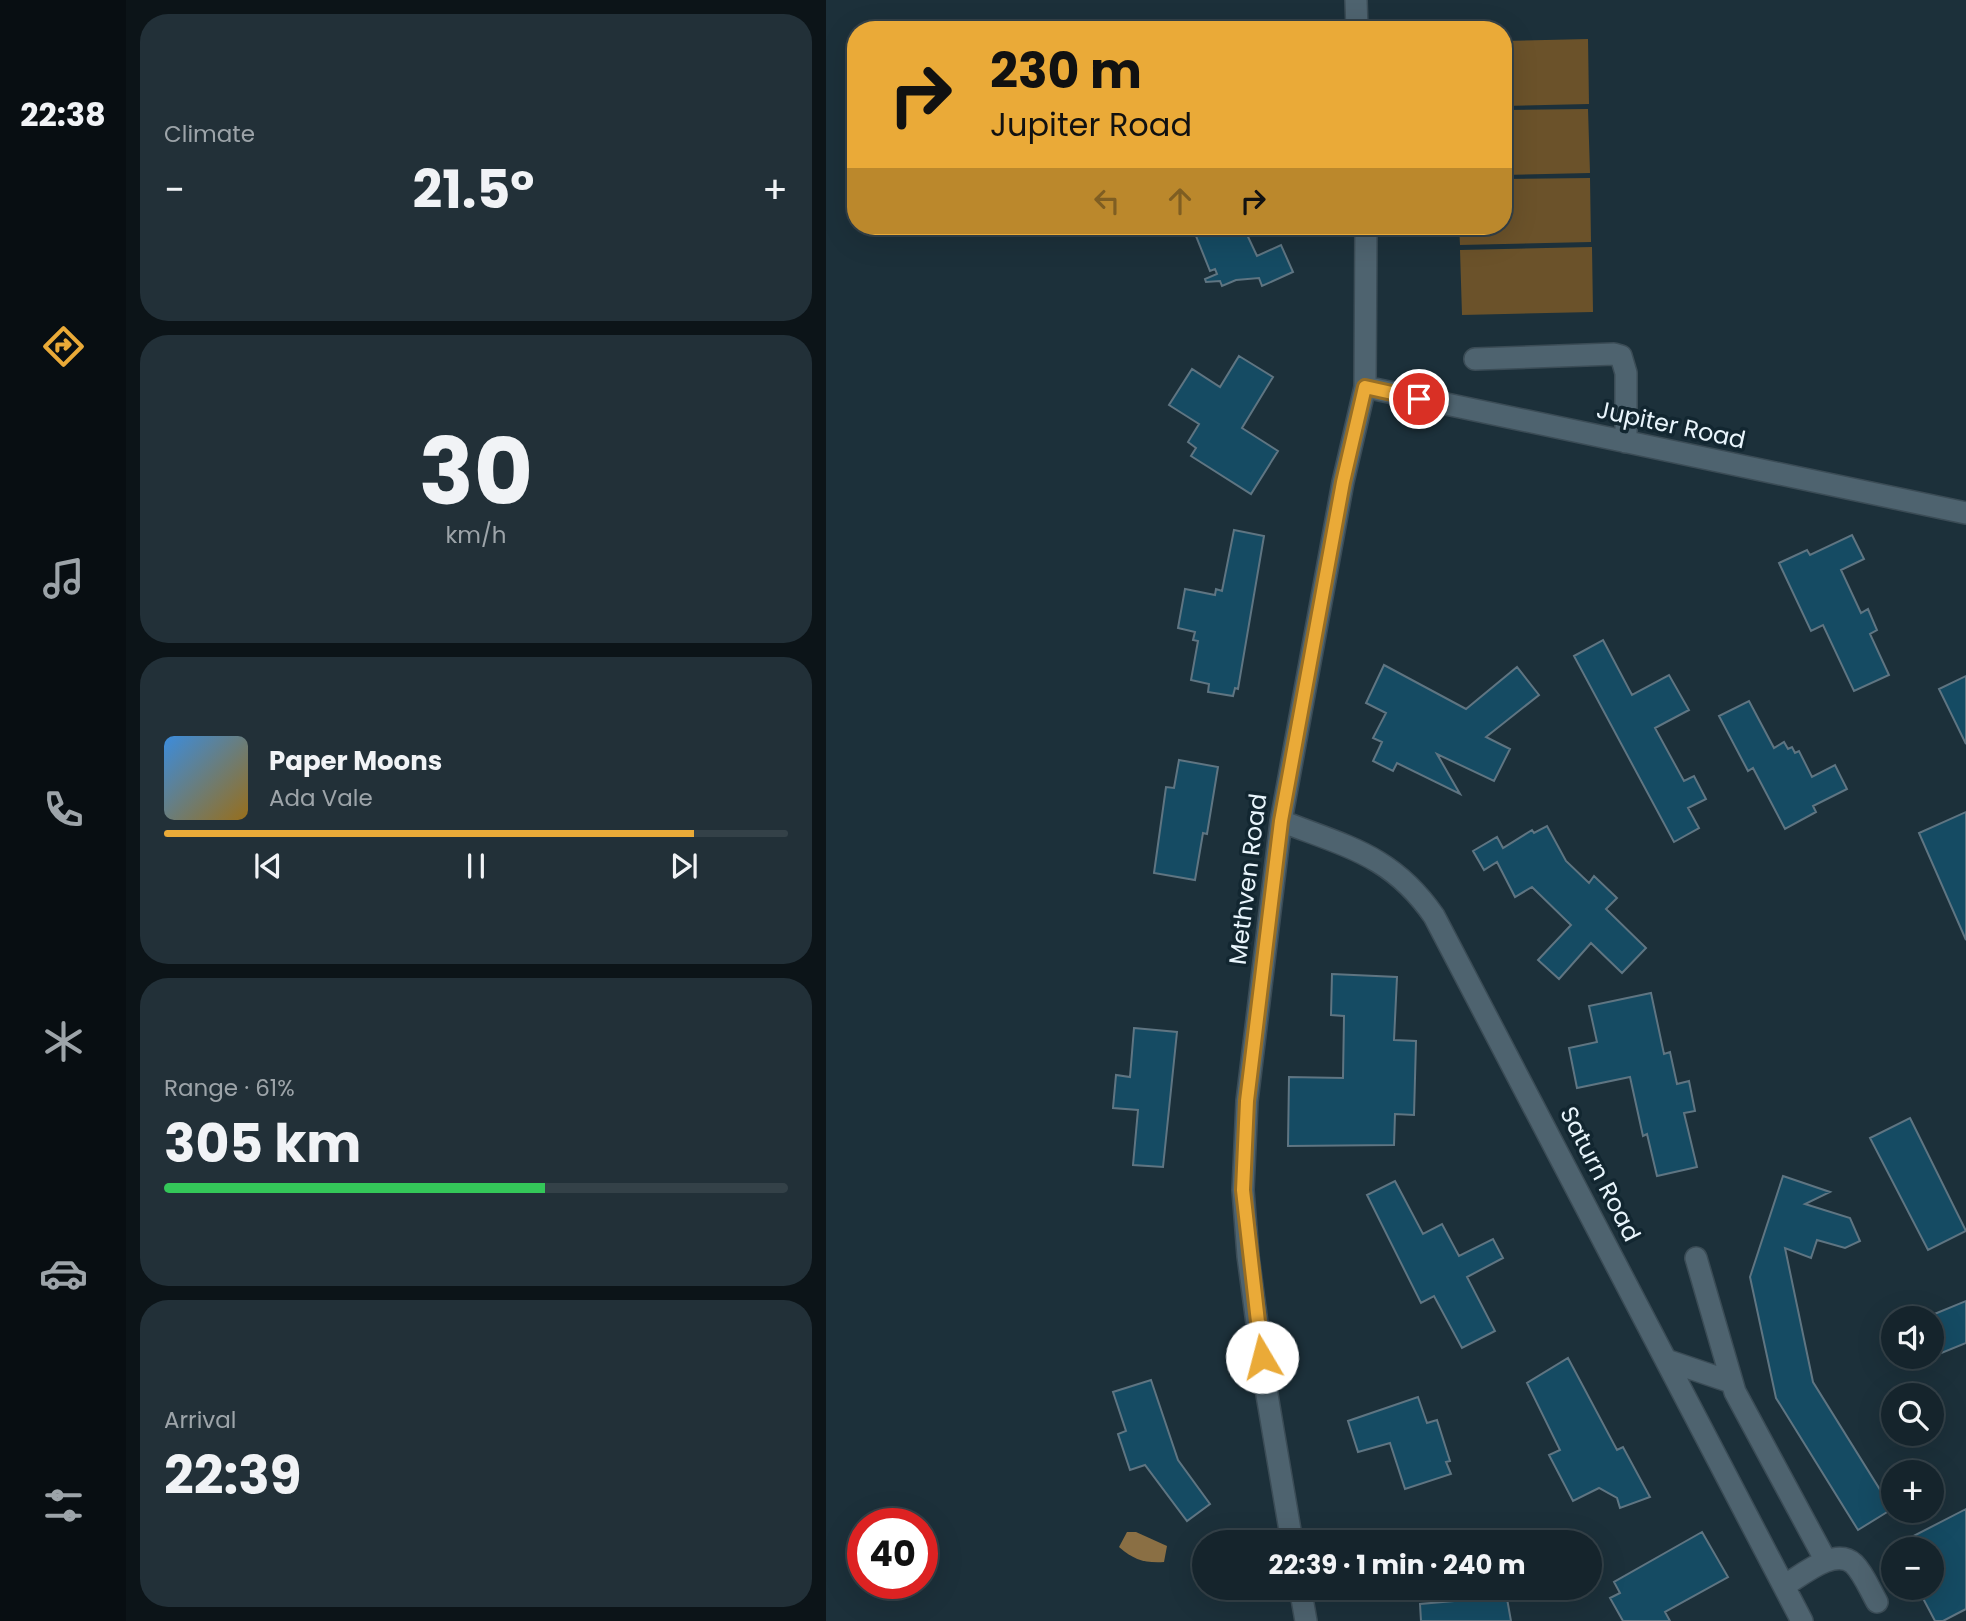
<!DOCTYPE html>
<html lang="en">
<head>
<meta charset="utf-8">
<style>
	body { margin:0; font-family:Poppins,sans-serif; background:#223038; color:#f1f3f6; height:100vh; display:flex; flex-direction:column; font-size:26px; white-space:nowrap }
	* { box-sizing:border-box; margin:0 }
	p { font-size:23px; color:#9da4a9 }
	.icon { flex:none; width:38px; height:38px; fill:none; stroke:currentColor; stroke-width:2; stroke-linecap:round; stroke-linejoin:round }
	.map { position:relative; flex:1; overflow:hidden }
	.drawer { display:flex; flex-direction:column; gap:14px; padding:14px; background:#0c1418; width:700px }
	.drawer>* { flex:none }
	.banner { position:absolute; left:21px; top:21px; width:665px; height:214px; border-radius:28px; box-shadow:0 7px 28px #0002,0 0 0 2px #344148; background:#eaaa38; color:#111; overflow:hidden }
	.controls { position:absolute; left:1055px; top:1306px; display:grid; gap:14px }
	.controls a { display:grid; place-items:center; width:63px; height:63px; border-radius:50%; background:#15242c; box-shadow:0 7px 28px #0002,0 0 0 2px #344148; font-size:35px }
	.speed { position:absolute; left:21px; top:1508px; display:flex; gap:14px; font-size:35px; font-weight:700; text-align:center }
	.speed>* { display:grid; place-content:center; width:91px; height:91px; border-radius:50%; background:#15242c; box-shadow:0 7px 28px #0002,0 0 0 2px #344148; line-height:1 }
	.speed .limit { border:10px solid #d22; background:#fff; color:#111 }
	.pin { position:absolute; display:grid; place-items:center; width:60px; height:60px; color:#fff; margin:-30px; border:4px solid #fff; border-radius:50%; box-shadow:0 2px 7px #0007 }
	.me { position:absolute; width:77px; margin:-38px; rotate:352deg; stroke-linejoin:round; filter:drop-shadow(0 0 5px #0008) }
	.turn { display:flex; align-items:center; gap:24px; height:147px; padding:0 28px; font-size:32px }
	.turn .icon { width:91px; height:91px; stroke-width:2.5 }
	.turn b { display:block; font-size:49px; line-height:60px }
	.lanes { display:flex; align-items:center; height:66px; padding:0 28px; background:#0003; justify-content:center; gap:35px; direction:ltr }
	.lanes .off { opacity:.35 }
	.big { font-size:52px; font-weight:700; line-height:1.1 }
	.drawer .card { flex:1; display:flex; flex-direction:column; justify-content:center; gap:10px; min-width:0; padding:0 24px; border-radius:28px; background:#223038 }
	.drawer .dial { align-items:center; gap:0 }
	.dial b { font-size:91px; line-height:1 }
	.song { display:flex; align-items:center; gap:21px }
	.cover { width:84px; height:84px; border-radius:10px; background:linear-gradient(135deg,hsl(210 70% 55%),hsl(40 70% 35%)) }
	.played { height:7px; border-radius:4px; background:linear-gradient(90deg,#eaaa38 85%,#344148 85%) }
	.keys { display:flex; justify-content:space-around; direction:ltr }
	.heat { display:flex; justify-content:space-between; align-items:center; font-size:38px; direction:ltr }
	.charge { height:10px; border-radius:5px; background:linear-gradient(90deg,#34c759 61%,#344148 0) }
	.trip { position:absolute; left:366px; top:1530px; width:410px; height:70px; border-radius:35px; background:#15242c; box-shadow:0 7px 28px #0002,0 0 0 2px #344148; font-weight:700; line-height:70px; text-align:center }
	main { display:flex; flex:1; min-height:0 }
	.dock { display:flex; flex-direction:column; width:126px; justify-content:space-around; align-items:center; background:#080e12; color:#9da4a9 }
	.dock .icon { width:49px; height:49px }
	.dock .current { color:#eaaa38 }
	.dock b { font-size:32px; color:#f1f3f6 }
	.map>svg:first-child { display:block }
	.green { fill:#6b522a }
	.water { fill:#8a6f44 }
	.building { fill:#154b63; stroke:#5f7582; stroke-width:2 }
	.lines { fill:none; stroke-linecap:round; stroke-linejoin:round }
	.minor-casing { stroke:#3b4c56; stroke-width:24 }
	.minor { stroke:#4e636f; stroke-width:21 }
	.route-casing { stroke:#986e24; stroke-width:18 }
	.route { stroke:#eaaa38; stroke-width:12 }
	.labels { text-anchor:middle; stroke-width:7; stroke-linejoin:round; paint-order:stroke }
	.street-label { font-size:24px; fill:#e9f5fc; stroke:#122630 }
</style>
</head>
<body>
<main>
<nav class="dock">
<b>22:38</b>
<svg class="icon current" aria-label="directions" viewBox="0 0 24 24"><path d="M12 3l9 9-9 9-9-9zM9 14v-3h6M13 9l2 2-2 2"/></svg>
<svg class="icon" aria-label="music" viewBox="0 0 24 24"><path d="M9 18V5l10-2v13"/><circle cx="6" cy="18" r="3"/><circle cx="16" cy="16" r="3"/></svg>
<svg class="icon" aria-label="phone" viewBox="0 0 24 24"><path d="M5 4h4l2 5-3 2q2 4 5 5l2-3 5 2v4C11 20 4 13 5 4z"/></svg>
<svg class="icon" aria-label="climate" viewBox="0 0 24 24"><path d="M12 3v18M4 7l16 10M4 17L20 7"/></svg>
<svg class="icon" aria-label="car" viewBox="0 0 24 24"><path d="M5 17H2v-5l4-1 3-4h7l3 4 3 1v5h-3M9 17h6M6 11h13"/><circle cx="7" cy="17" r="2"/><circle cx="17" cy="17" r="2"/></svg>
<svg class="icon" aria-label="filters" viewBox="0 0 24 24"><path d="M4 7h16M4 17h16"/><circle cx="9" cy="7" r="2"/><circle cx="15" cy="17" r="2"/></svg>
</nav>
<section class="drawer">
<div class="card"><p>Climate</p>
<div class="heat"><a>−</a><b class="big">21.5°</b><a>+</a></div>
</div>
<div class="card dial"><b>30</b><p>km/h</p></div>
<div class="card">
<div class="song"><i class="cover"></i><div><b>Paper Moons</b><p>Ada Vale</p></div></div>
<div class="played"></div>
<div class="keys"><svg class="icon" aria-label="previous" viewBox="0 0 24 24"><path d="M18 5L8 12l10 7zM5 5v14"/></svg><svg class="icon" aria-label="pause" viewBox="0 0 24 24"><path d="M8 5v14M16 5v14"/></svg><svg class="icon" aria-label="next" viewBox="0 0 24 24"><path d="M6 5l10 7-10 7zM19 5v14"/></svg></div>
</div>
<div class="card"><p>Range · 61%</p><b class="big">305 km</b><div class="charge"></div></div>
<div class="card"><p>Arrival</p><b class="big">22:39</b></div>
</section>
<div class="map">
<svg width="1140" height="1621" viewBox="0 0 1140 1621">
	<rect width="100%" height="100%" fill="#1c303a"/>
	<path class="green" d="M762,39L763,104L677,106V41Z
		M762,109L764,173L677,175V110Z
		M764,178L765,242L634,245L633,226H677V179Z
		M766,247L767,312L636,315L634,250Z"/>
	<path class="water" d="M301,1532H310L341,1546L338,1562C318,1563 308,1560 293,1547Z"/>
	<path class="building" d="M366,226H417L431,256L455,245L467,272L436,286L433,278L410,280L396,286L394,281L380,282L379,279L391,274L389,269L384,271Z
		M413,356L447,377L416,428L452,451L425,494L365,456L370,448L362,442L373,424L343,405L366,369L394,387Z
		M408,530L438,536L412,689L409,688L407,696L382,692L383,684L365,680L372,641L367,640L369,632L352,628L359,589L389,595L390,589L396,591Z
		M1026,535L1038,559L1015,570L1035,613L1042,609L1051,630L1044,634L1063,675L1028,691L997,625L985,631L953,563L981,550L984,555Z
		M777,640L806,695L843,675L863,710L829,728L858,781L868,776L880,799L862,808L873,828L848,842L748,656Z
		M558,665L640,709L691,667L713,695L660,737L684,749L668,781L611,754L634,794L571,763L567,771L547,761L556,742L547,738L560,713L540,703Z
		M1140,676V744L1113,689Z
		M923,701L948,748L958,742L962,749L966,747L969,753L973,751L986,777L1009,765L1021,789L987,806L990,812L959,829L927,768L922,771L893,716Z
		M353,760L392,767L381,834L377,833L369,880L328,873L340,787L348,788Z
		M1140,812V940L1093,833Z
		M721,826L740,861L763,883L768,876L791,898L780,909L820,948L796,973L765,943L733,979L712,960L745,925L706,887L689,897L671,862L658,870L647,851L671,837L677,848L706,830L708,833Z
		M506,974L571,977L568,1040L590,1041L588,1115L569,1114L568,1145L462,1146L463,1077L517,1078L518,1016L505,1015Z
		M825,993L838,1054L844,1052L851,1084L863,1081L869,1111L858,1113L871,1167L831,1176L821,1134L817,1136L804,1077L751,1088L743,1048L771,1042L763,1006Z
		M308,1028L351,1032L337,1167L307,1165L312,1110L287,1108L290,1075L304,1077Z
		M1084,1118L1140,1231L1102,1250L1044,1138Z
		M957,1176L1004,1192L979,1204L1024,1218L1034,1241L1019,1248L991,1240L985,1258L959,1248L987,1382L1066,1509L1032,1530L950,1398L924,1277Z
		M569,1181L597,1234L616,1224L633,1256L667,1239L677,1258L641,1277L669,1331L636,1348L608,1296L595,1303L541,1195Z
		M1140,1301V1343L1113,1354L1106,1337V1315Z
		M742,1358L791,1450L797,1447L824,1497L794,1508L791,1498L773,1488L747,1501L723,1455L734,1450L701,1383Z
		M325,1380L352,1460L384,1504L361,1521L319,1465L304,1470L292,1434L300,1431L287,1392Z
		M592,1397L601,1423L611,1420L624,1461L620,1462L625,1474L579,1489L564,1443L532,1452L522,1421Z
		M1140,1509V1609L1117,1621H1109L1091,1587H1106V1549H1072L1070,1545Z
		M876,1532L902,1577L839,1612L844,1621H797L784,1598L794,1593L788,1582Z
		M637,1587H673L674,1594L680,1593L685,1621H595L594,1604L639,1600Z"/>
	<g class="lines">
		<defs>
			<path id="minor" d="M530,0L531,30
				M649,359L788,354L795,356L800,373V442
				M539,387L1140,513
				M455,821C521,847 566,855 608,916L976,1621
				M870,1258L909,1392L1000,1561
				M840,1360L905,1382
				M466,1542L439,1383L422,1256L417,1190L421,1101L455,821L517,482L539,387L540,226
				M958,1586C975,1576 1009,1546 1028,1564C1038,1574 1044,1590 1051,1602
				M474,1587L480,1621"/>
		</defs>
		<use href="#minor" class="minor-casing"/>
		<use href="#minor" class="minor"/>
	</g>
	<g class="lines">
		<defs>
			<path id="route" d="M436,1357L417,1190L421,1101L455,821L517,482L539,387L593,399"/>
		</defs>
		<use href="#route" class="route-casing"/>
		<use href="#route" class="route"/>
	</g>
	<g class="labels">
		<g class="street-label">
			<text transform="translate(845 425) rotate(12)" y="8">Jupiter Road</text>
			<text transform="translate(422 879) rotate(-83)" y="8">Methven Road</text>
			<text transform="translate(774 1174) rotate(63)" y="8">Saturn Road</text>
		</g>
	</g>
</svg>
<div class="controls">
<a><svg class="icon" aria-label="sound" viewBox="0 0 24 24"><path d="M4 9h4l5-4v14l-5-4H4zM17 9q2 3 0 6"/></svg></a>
<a><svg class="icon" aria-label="search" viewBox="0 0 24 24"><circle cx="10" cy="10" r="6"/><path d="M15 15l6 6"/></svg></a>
<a>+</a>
<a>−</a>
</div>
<div class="speed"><div class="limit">40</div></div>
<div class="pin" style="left:593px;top:399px;background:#d93025"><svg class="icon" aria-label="arrive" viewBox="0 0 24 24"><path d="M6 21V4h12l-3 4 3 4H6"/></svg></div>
<svg class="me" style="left:436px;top:1357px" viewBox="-20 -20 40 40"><circle r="19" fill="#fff"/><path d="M0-13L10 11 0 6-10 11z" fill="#eaaa38"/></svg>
<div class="trip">22:39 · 1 min · 240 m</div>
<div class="banner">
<div class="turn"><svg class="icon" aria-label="right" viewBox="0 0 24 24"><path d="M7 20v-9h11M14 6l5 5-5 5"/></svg><div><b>230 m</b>Jupiter Road</div></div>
<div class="lanes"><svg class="icon off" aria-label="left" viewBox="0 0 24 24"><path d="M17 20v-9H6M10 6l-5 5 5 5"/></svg><svg class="icon off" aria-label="ahead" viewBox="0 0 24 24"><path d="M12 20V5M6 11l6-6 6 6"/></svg><svg class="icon" aria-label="right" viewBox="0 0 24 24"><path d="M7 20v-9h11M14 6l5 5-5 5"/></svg></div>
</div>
</div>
</main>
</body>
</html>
